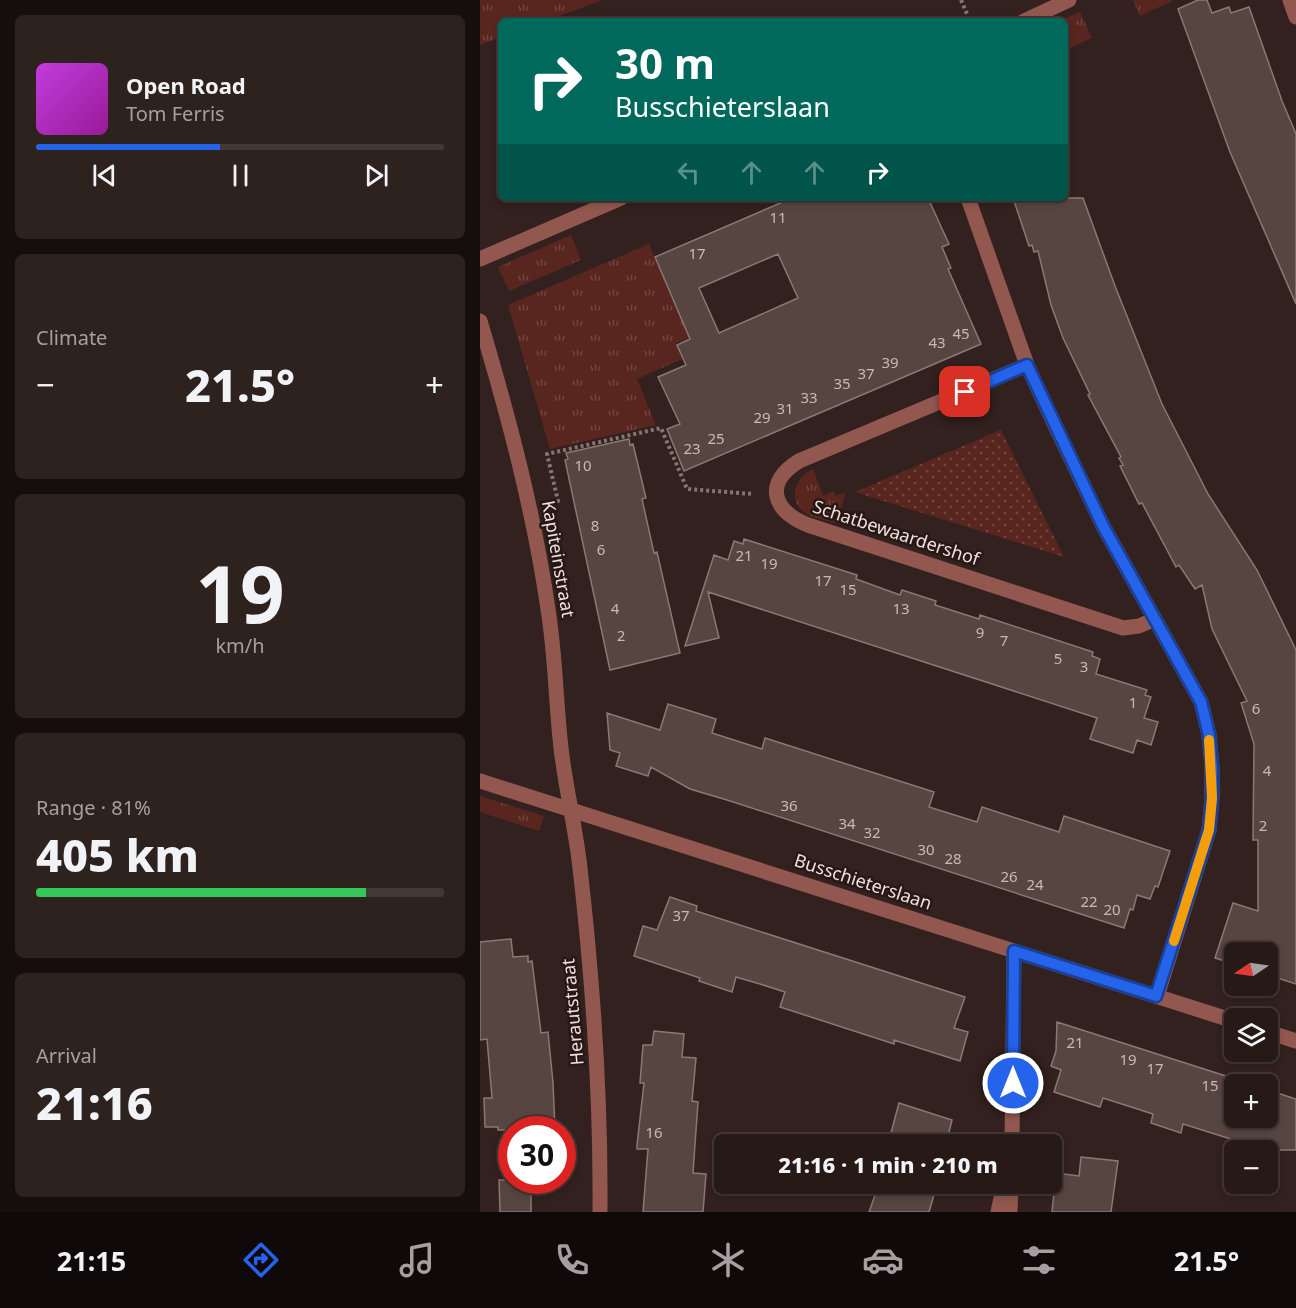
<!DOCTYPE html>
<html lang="en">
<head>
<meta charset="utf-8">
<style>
	body { margin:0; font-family:"Noto Sans",sans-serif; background:#2e221f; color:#f1f3f6; height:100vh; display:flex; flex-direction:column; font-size:22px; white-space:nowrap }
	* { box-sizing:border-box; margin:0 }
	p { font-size:20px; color:#a4a0a1 }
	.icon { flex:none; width:33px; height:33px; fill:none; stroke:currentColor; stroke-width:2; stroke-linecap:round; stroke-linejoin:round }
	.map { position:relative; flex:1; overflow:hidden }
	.panel { display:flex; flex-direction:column; gap:15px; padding:15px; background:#150e0c; width:480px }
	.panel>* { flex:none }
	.banner { position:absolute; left:18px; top:18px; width:570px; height:183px; border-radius:9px; box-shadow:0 3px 9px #0003,0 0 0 2px #423835; background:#00695c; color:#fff; overflow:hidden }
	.needle { width:39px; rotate:257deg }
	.fabs { position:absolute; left:744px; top:942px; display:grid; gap:12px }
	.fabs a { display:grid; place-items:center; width:54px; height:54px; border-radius:9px; background:#261916; box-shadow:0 3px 9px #0003,0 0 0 2px #423835; font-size:30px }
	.speed { position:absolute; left:18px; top:1116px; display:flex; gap:12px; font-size:30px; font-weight:700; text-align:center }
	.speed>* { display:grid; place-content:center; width:78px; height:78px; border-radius:50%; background:#261916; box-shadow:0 3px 9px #0003,0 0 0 2px #423835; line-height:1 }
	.speed .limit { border:9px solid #d22; background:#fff; color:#111 }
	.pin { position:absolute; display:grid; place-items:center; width:51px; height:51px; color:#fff; margin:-26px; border-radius:12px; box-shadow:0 3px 9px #0006 }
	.me { position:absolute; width:66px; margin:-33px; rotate:0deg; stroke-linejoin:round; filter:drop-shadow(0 0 4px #0008) }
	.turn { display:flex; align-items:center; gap:21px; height:126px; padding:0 18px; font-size:27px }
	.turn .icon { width:78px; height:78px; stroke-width:2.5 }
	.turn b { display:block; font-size:42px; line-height:51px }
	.lanes { display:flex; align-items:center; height:57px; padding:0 18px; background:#0003; justify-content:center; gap:30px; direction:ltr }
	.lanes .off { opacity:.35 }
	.big { font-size:45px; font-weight:800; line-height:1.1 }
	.panel .widget { flex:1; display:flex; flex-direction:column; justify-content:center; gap:9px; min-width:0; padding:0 21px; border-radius:9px; background:#2e221f }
	.panel .dial { align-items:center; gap:0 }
	.dial b { font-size:78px; line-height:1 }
	.song { display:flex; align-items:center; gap:18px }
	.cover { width:72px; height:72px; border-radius:9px; background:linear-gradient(135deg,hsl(290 70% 55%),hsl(300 70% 35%)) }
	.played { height:6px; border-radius:3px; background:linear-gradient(90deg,#2563eb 45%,#423835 45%) }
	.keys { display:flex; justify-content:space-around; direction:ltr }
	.heat { display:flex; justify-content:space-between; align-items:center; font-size:33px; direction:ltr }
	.charge { height:9px; border-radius:4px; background:linear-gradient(90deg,#34c759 81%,#423835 0) }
	.trip { position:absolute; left:234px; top:1134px; width:348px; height:60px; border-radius:9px; background:#261916; box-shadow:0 3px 9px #0003,0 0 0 2px #423835; font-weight:800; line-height:60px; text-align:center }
	.dock { display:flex; height:96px; justify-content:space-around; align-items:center; background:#0f0a09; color:#a4a0a1 }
	.dock .icon { width:42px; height:42px }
	.dock .current { color:#2563eb }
	.dock b { font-size:27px; color:#f1f3f6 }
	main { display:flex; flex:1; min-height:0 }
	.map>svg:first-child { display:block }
	.grass { fill:url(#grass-tufts) }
	.park { fill:url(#park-dots) }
	.building { fill:#574541; stroke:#8c7773; stroke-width:1.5; fill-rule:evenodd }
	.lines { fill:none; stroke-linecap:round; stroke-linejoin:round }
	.path { stroke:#847673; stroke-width:4; stroke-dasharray:3 3; stroke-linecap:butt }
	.minor { stroke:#92584f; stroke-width:15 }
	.route-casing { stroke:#184099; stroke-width:15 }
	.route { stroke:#2563eb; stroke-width:10 }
	.slow { stroke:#f59e0b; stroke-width:10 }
	.labels { text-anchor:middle; stroke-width:5; stroke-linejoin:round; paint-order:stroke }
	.number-label { font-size:15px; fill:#c8bab8 }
	.street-label { font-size:18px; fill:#ede1df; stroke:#281815 }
</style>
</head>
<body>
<main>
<section class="panel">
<div class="widget">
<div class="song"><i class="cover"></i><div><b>Open Road</b><p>Tom Ferris</p></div></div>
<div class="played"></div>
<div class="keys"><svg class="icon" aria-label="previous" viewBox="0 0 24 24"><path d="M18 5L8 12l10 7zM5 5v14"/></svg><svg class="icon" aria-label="pause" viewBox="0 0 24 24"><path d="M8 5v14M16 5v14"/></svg><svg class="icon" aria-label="next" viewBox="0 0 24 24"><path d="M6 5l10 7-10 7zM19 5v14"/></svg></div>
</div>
<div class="widget"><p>Climate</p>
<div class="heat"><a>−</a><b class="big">21.5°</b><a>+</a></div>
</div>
<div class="widget dial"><b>19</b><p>km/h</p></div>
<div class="widget"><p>Range · 81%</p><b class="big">405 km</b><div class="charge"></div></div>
<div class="widget"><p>Arrival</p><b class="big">21:16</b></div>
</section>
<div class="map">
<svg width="816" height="1212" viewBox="0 0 816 1212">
	<defs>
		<pattern id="grass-tufts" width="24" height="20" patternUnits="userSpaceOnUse" patternTransform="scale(1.5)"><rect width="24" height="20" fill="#59261f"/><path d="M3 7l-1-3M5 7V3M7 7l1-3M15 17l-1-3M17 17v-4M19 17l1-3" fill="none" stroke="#71453f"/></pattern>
		<pattern id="park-dots" width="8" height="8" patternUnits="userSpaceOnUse" patternTransform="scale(1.5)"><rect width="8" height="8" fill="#59261f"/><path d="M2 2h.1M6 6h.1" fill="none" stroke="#71453f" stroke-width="1.8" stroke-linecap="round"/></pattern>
	</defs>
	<rect width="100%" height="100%" fill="#32211e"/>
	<path class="grass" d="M0,0H123L65,21H21V37L0,45Z
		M653,0H691L692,1L660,16Z
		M600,12L612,38L585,50V21H579Z
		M91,235L101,260L29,291L18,267Z
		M169,244L209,338L196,343L202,359L157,379L176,425L70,449L28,305Z
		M333,469L343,496L354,491L356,496L364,493L365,496L356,523C346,521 333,518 324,512C307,500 316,476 333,469Z
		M0,796L64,816L59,831L0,812Z"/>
	<path class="park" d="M521,430L584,557L375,492Z"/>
	<path class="building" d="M718,0H727L732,13L749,7L751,13L769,7L802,101L816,134V304L750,152L698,9Z
		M312,198H448L469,244L462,247L471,268L468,269L501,344L204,471L187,429L200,424L178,377L206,365L197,345L210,339L175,257ZM298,254L318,298L239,333L219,288Z
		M533,198H603L635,286L682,404L728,494L777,570L816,650V984L788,975V952H754V964L735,958L753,903L778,911V840H773L774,744L761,703L767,701L732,629L722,585L715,589L699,565L696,567L662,503L659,504L640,466L643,465L639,458L641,457L608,395L610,394L583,338L571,305L558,251L554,252L552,245L549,246Z
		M149,439L150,445L153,444L166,498L162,499L174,553L177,552L200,653L130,670L85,460L88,459L86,453Z
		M264,539L377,575L376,579L420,595L422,590L456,601L455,605L499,619L500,615L613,652L612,656L620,659L616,674L667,690L665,695L671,697L664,718L678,722L671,745L657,740L653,753L610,739L617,718L228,592L239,638L205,646L234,555L248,560L254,541L263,544Z
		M188,704L236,719L232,733L282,749L285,738L454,792L449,807L497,822L502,807L579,832L584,816L690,851L678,887L675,886L670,899L657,895L653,910L650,909L644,928L247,800L210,789L171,767L168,776L136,766L140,753L130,750L127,713L180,730Z
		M190,897L217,906L216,911L485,997L474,1028L488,1032L480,1061L414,1040V1044L300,1007L305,992L280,984L256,977L252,992L219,981L220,978L154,956L163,926L177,930Z
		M31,939L33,957L48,956V962L52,961L61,1033L68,1032L73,1083L75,1130H18V1127H5L4,1098H12L7,1039L0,1040V942Z
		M577,1022L771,1084H754V1118H788V1090L816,1099V1150H751L754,1140L703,1124L701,1133L671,1123L673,1114L623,1098L620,1107L574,1092L581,1070L571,1066L576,1051Z
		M174,1031L204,1034L202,1057L216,1058L212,1101L218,1102L213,1173L226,1174L223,1212H163L168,1149H157V1145L164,1083H160L163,1045H172Z
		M419,1103L472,1120L468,1136L478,1138L476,1144H408Z
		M601,1157L638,1161L631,1212H572L576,1173L599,1176Z
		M19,1180H51V1212H20Z
		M399,1184H467L465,1190L456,1188L449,1212H389Z"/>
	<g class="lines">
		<path class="path" d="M481,0L490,21
			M71,503L78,501L67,454L181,428L207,489L273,494"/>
		<path class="minor" d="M810,0L816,17
			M544,21L589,0
			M488,198L547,365L573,421L623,526L721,702L729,735L732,767V798L729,830L677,996
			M0,259L141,198
			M0,321C29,418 55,516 69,616C76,663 76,710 82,756C87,794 96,831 100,868C113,982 121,1097 120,1212
			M547,365L319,461C283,483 293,511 328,525L643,628L659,626L675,619
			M0,781L754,1021
			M788,1032L816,1041
			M532,1144L534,951
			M518,1212L524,1184
			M530,1212L531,1185"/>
	</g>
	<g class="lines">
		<defs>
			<path id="route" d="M485,392L547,365L623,526L721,702L729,735L732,767V798L729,830L676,996L534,951L533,1083"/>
		</defs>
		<use href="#route" class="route-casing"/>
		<use href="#route" class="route"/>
		<path class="slow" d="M694,941L729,830L732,798L729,740"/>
	</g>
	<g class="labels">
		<g class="number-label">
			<text x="298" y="223">11</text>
			<text x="217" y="259">17</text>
			<text x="481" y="339">45</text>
			<text x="457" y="348">43</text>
			<text x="410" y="368">39</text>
			<text x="386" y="379">37</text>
			<text x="362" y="389">35</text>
			<text x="329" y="403">33</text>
			<text x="305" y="414">31</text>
			<text x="282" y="423">29</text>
			<text x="236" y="444">25</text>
			<text x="212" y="454">23</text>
			<text x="103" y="471">10</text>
			<text x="115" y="531">8</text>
			<text x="121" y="555">6</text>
			<text x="264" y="561">21</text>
			<text x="289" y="569">19</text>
			<text x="343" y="586">17</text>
			<text x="368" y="595">15</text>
			<text x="135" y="614">4</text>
			<text x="421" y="614">13</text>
			<text x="500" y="638">9</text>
			<text x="141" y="641">2</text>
			<text x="524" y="646">7</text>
			<text x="578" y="664">5</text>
			<text x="604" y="672">3</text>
			<text x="653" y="708">1</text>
			<text x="776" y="714">6</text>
			<text x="787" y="776">4</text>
			<text x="309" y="811">36</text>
			<text x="367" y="829">34</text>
			<text x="783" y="831">2</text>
			<text x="392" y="838">32</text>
			<text x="446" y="855">30</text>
			<text x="473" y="864">28</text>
			<text x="529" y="882">26</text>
			<text x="555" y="890">24</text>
			<text x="609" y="907">22</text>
			<text x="632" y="915">20</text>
			<text x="201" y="921">37</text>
			<text x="595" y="1048">21</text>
			<text x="648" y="1065">19</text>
			<text x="675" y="1074">17</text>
			<text x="730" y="1091">15</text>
			<text x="174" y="1138">16</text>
		</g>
		<g class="street-label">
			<text transform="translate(416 533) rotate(18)" y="6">Schatbewaardershof</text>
			<text transform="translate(78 559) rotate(80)" y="6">Kapiteinstraat</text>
			<text transform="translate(383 882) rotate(18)" y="6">Busschieterslaan</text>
			<text transform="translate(93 1012) rotate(-95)" y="6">Herautstraat</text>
		</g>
	</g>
</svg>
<div class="fabs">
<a><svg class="needle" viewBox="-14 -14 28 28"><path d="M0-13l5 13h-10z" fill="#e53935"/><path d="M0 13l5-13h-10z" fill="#a4a0a1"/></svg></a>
<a><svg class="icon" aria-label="layers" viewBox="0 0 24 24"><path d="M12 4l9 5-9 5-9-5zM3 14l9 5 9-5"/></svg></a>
<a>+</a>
<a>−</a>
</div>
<div class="speed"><div class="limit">30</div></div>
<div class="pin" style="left:485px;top:392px;background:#d93025"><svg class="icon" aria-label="arrive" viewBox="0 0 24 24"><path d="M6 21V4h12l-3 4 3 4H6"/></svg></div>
<svg class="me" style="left:533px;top:1083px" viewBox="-20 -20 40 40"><circle r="17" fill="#2563eb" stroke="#fff" stroke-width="3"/><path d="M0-11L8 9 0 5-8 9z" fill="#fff"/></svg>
<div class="trip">21:16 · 1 min · 210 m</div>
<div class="banner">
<div class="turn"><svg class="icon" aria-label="right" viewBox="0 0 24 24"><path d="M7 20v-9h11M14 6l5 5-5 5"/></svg><div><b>30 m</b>Busschieterslaan</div></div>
<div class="lanes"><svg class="icon off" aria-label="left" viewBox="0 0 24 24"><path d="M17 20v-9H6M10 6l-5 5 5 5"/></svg><svg class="icon off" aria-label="ahead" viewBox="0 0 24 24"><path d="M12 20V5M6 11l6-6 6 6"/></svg><svg class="icon off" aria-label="ahead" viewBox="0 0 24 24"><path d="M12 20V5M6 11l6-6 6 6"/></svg><svg class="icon" aria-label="right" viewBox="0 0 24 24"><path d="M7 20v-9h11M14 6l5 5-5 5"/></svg></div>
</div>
</div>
</main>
<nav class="dock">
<b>21:15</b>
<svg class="icon current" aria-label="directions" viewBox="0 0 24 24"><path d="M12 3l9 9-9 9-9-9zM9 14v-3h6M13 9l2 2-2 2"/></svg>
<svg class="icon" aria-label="music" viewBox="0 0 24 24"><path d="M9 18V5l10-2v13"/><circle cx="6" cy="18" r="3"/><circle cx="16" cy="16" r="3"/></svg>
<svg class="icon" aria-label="phone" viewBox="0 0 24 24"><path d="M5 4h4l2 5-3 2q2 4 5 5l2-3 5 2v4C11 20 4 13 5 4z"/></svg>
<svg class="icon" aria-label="climate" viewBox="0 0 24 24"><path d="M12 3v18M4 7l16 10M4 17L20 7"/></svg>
<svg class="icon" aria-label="car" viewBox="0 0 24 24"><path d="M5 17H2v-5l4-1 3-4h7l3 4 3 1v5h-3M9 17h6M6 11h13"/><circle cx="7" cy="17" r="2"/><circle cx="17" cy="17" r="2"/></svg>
<svg class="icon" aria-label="filters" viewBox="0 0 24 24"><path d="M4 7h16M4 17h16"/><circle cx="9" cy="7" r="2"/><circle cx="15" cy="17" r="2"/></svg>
<b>21.5°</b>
</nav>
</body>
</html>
